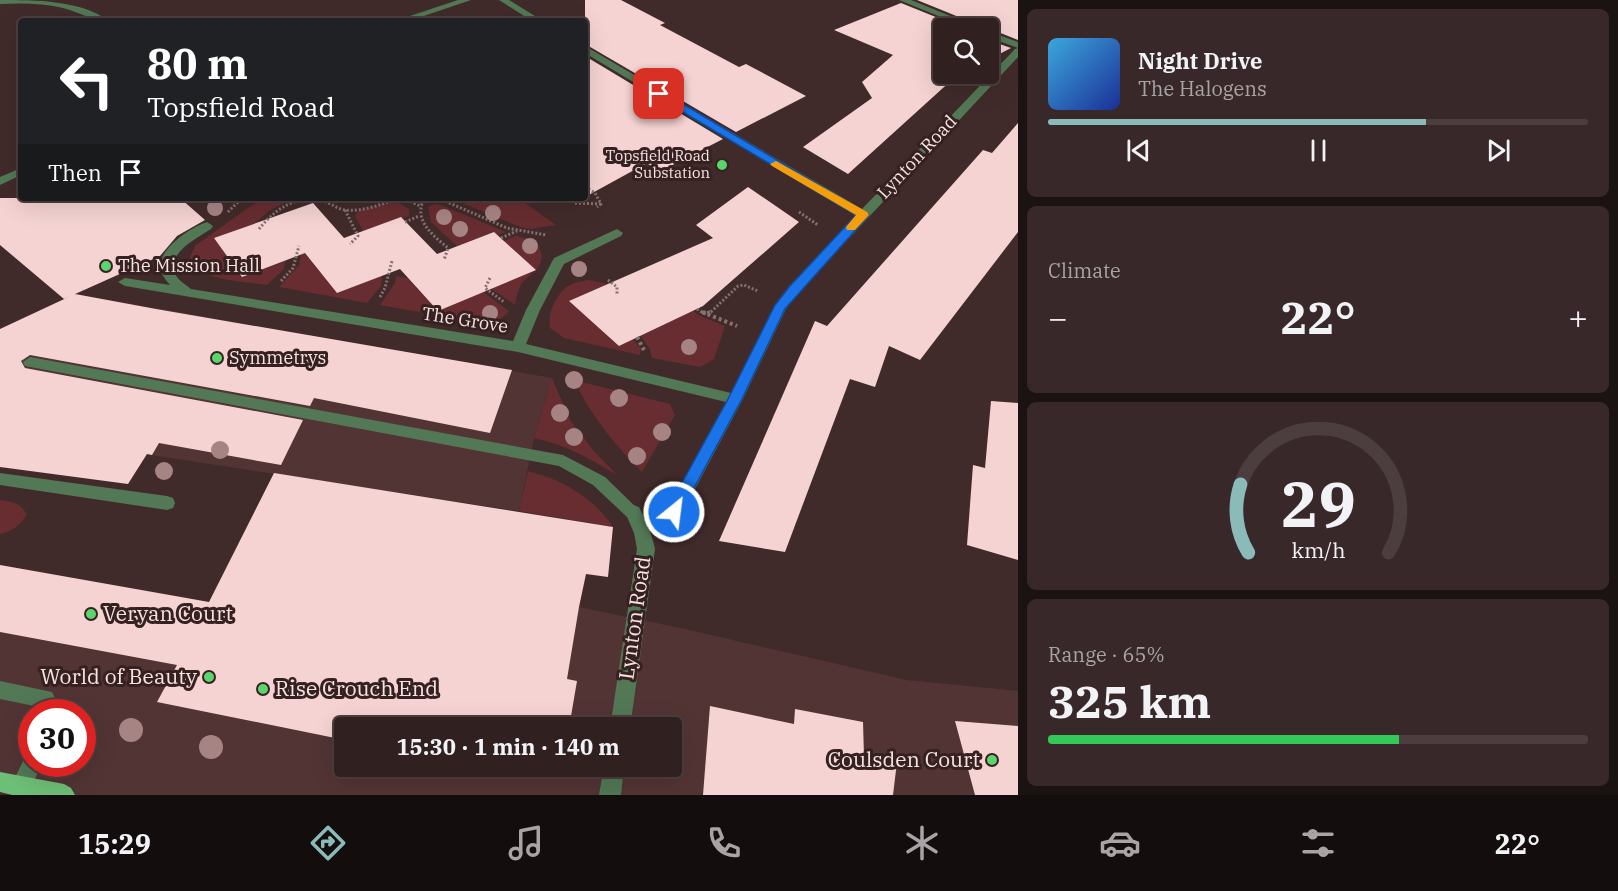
<!DOCTYPE html>
<html lang="en">
<head>
<meta charset="utf-8">
<style>
	body { margin:0; font-family:"IBM Plex Serif",serif; background:#392829; color:#f1f3f6; height:100vh; display:flex; flex-direction:column; font-size:22px; white-space:nowrap }
	* { box-sizing:border-box; margin:0 }
	p { font-size:20px; color:#a8a3a5 }
	.icon { flex:none; width:33px; height:33px; fill:none; stroke:currentColor; stroke-width:2; stroke-linecap:round; stroke-linejoin:round }
	.map { position:relative; flex:1; overflow:hidden }
	.details { display:flex; flex-direction:column; gap:9px; padding:9px; background:#1b1212; width:600px }
	.details>* { flex:none }
	.top-card { position:absolute; left:18px; top:18px; width:570px; height:183px; border-radius:6px; box-shadow:0 6px 24px #0002,0 0 0 2px #4c3e3e; background:#202124; color:#fff; overflow:hidden }
	.controls { position:absolute; left:933px; top:18px; display:grid; gap:12px }
	.controls a { display:grid; place-items:center; width:66px; height:66px; border-radius:6px; background:#312020; box-shadow:0 6px 24px #0002,0 0 0 2px #4c3e3e; font-size:30px }
	.speed { position:absolute; left:18px; top:699px; display:flex; gap:12px; font-size:30px; font-weight:700; text-align:center }
	.speed>* { display:grid; place-content:center; width:78px; height:78px; border-radius:50%; background:#312020; box-shadow:0 6px 24px #0002,0 0 0 2px #4c3e3e; line-height:1 }
	.speed .limit { border:9px solid #d22; background:#fff; color:#111 }
	.pin { position:absolute; display:grid; place-items:center; width:51px; height:51px; color:#fff; margin:-26px; border-radius:12px; box-shadow:0 3px 9px #0006 }
	.me { position:absolute; width:66px; margin:-33px; rotate:29deg; stroke-linejoin:round; filter:drop-shadow(0 0 4px #0008) }
	.turn { display:flex; align-items:center; gap:21px; height:126px; padding:0 30px; font-size:27px }
	.turn .icon { width:78px; height:78px; stroke-width:2.5 }
	.turn b { display:block; font-size:42px; line-height:51px }
	.then { display:flex; align-items:center; height:57px; padding:0 30px; background:#0003; gap:12px; font-size:22px }
	.big { font-size:45px; font-weight:800; line-height:1.1 }
	.details .card { flex:1; display:flex; flex-direction:column; justify-content:center; gap:9px; min-width:0; padding:0 21px; border-radius:9px; background:#392829 }
	.details .dial { align-items:center; gap:0 }
	.dial svg { height:156px; overflow:visible; fill:none; stroke:#4c3e3e; stroke-width:7; stroke-linecap:round; text-anchor:middle }
	.dial text { fill:#f1f3f6; stroke:none }
	.song { display:flex; align-items:center; gap:18px }
	.cover { width:72px; height:72px; border-radius:9px; background:linear-gradient(135deg,hsl(200 70% 55%),hsl(230 70% 35%)) }
	.played { height:6px; border-radius:3px; background:linear-gradient(90deg,#8bbbb9 70%,#4c3e3e 70%) }
	.keys { display:flex; justify-content:space-around; direction:ltr }
	.heat { display:flex; justify-content:space-between; align-items:center; font-size:33px; direction:ltr }
	.charge { height:9px; border-radius:4px; background:linear-gradient(90deg,#34c759 65%,#4c3e3e 0) }
	.trip { position:absolute; left:334px; top:717px; width:348px; height:60px; border-radius:6px; background:#312020; box-shadow:0 6px 24px #0002,0 0 0 2px #4c3e3e; font-weight:800; line-height:60px; text-align:center }
	.dock { display:flex; height:96px; justify-content:space-around; align-items:center; background:#140d0d; color:#a8a3a5 }
	.dock .icon { width:42px; height:42px }
	.dock .selected { color:#8bbbb9 }
	.dock b { font-size:27px; color:#f1f3f6 }
	main { display:flex; flex:1; min-height:0 }
	.map>svg:first-child { display:block }
	.built { fill:#523434; fill-rule:evenodd }
	.green { fill:#672d30 }
	.building { fill:#f4d3d2 }
	.lines { fill:none; stroke-linecap:round; stroke-linejoin:round }
	.path-far1 { stroke:#857171; stroke-width:3; stroke-dasharray:2 2; stroke-linecap:butt }
	.path { stroke:#857171; stroke-width:4; stroke-dasharray:3 3; stroke-linecap:butt }
	.service { fill:#527855; fill-rule:evenodd }
	.minor { fill:#527855; fill-rule:evenodd }
	.tertiary { fill:#527855; fill-rule:evenodd }
	.primary { fill:#6dbe76; fill-rule:evenodd }
	.tree { fill:#a68484 }
	.route { fill:#1a73e8; stroke:#114b97; stroke-width:1.5 }
	.slow { fill:#f59e0b }
	.poi-dot { fill:#5bd56e; stroke:#372020; stroke-width:2 }
	.labels { text-anchor:middle; stroke-width:6; stroke-linejoin:round; paint-order:stroke }
	.far-poi-label { font-size:15px; fill:#f3e3e2; stroke:#372020; text-anchor:end }
	.street-label { font-size:18px; fill:#f3e3e2; stroke:#372020 }
	.poi-label { font-size:18px; fill:#f3e3e2; stroke:#372020; text-anchor:start }
	.near-poi-label { font-size:21px; fill:#f3e3e2; stroke:#372020; text-anchor:start }
	.near-street-label { font-size:21px; fill:#f3e3e2; stroke:#372020 }
</style>
</head>
<body>
<main>
<div class="map">
<svg width="1018" height="795" viewBox="0 0 1018 795">
	<rect width="100%" height="100%" fill="#412a2a"/>
	<path class="built" d="M75,294L552,378L534,438L519,511L0,432V329Z
		M0,565L189,598L175,628L579,607L685,629L907,680L1018,691V795H68L0,782ZM32,712H82V764H32ZM345,728H672V766H345Z"/>
	<path class="green" d="M266,198H295L270,210L254,224L214,238L242,277L286,261L283,270L267,285C247,282 192,280 190,257L195,246L252,205Z
		M450,198H518L556,225L530,229L520,227Z
		M397,202L409,209V216L363,231L355,216L359,210Z
		M434,204L441,205L506,232L497,235L494,232L457,246L431,222L428,207Z
		M515,236C533,238 551,251 536,270C532,274 526,278 522,283C517,290 517,298 515,305L490,288L504,241Z
		M302,250L337,293L382,275L381,286L367,303L279,287L299,265Z
		M396,276L407,278L438,311L482,291L509,311L501,319L486,324L380,305L395,283Z
		M589,280L607,284L569,301L619,346L633,339L641,349L640,355L564,338L550,328C547,314 557,292 570,285C576,282 583,281 589,280Z
		M693,310L698,315L725,326L714,359L700,367L652,358L650,350L641,336Z
		M552,378L570,420L594,451L618,476C591,459 566,445 534,438Z
		M574,380L670,404L675,415L642,472C614,444 591,416 574,380Z
		M528,471C563,480 593,497 613,527L519,511Z
		M0,500C13,502 21,503 27,515C19,525 13,532 0,534Z"/>
	<path class="building" d="M585,0H621L665,23L660,25L739,67L746,64L806,96L736,132L585,44Z
		M917,0H1018V40L988,28H982L981,26Z
		M901,3L963,28H944V74H962L954,78L848,174L803,147L872,98L862,82L893,55L834,30Z
		M988,40L1011,48L988,60Z
		M585,56L723,139L659,172L647,163L585,197Z
		M1018,123V232L920,360L889,346L875,387L850,379L785,552L719,541L815,321L827,326L983,150L992,153Z
		M748,187L799,222L703,306L619,346L569,301L713,238L696,225Z
		M0,198H180L205,220L177,236L160,256L64,299L0,245Z
		M313,203L344,238L401,217L437,254L494,232L536,270L438,311L400,269L337,293L305,253L242,277L214,238Z
		M75,294L156,309L512,370L490,433L314,398L310,406L30,355L21,361L25,368L303,420L281,465L159,443L152,455L147,454L128,484L0,467V329Z
		M991,401L1018,403V560L967,545L973,465L985,468Z
		M274,473L613,527L608,577L586,574L579,607L567,679L577,681L569,728H345V740L157,702L177,665L0,632V565L209,602Z
		M710,706L794,724L795,709L863,722L864,756L897,762L893,795H703Z
		M955,721L1018,726V795H975Z
		M478,766H554L542,774L524,776Z"/>
	<g class="lines">
		<path class="path-far1" d="M585,187L595,193L601,204L597,207
			M243,198L252,201
			M403,198L420,206
			M428,198L422,204C416,223 435,237 448,248L444,260
			M438,198L507,228L546,235
			M575,203L601,204
			M345,210L358,236L350,244
			M228,212L242,198
			M799,212L818,225
			M405,222L419,216
			M259,229C274,210 298,193 323,201C331,203 337,209 345,210C362,212 383,204 399,198
			M501,238L517,231
			M490,278L485,288L504,302
			M608,280L617,287V294
			M281,281L293,268L299,246
			M380,297L385,288L392,261
			M697,309L705,314
			M703,313L711,312L738,286L744,285L758,291"/>
		<path class="path" d="M702,312L737,326
			M703,313L710,312
			M637,337L644,350"/>
		<path class="service" d="M30,357L563,455L605,477L641,512L639,517L633,519L627,517L593,485L559,466L25,366L23,362Z
			M0,473L167,496L173,498L175,503L173,508L167,510L0,485Z"/>
		<path class="minor" d="M0,0C35,0 81,0 109,21C92,21 79,12 63,8C42,3 21,3 0,4Z
			M458,0H471L409,21H395Z
			M499,0H509L543,21H532Z
			M585,46L862,209L1015,49L1018,48V57L799,292L786,309L743,399L680,517L674,519L668,517L666,512L726,402L518,352L125,286L118,282L125,278L170,285C165,279 159,272 160,264C163,246 191,227 207,222L213,226L211,229C199,237 168,252 174,271C176,279 185,284 191,289L513,341L526,310L554,258L617,229L623,233L621,236L564,264L540,310L526,344L731,393L775,305L789,286L856,216L585,53Z
			M21,168V175L0,185V177Z
			M633,505L639,507C646,521 652,534 655,549L630,728H610L637,549L634,533L625,512L627,507Z
			M0,681L52,692L62,712H42L39,707L0,699Z
			M32,754V764H42L28,793H14L11,786L25,757Z
			M604,766H624L621,795H599Z"/>
		<path class="tertiary" d="M899,0H911L980,28H968Z
			M988,31L1018,42V48L988,37Z"/>
		<path class="primary" d="M0,772L64,784L71,788L75,795H12L0,792Z"/>
	</g>
	<g class="tree">
		<circle cx="215" cy="208" r="8"/>
		<circle cx="493" cy="213" r="8"/>
		<circle cx="444" cy="217" r="8"/>
		<circle cx="460" cy="229" r="8"/>
		<circle cx="530" cy="246" r="8"/>
		<circle cx="579" cy="269" r="8"/>
		<circle cx="490" cy="313" r="8"/>
		<circle cx="689" cy="347" r="8"/>
		<circle cx="574" cy="380" r="9"/>
		<circle cx="619" cy="398" r="9"/>
		<circle cx="560" cy="413" r="9"/>
		<circle cx="662" cy="432" r="9"/>
		<circle cx="574" cy="437" r="9"/>
		<circle cx="220" cy="450" r="9"/>
		<circle cx="637" cy="456" r="9"/>
		<circle cx="164" cy="471" r="9"/>
		<circle cx="131" cy="730" r="12"/>
		<circle cx="211" cy="747" r="12"/>
	</g>
	<path class="route" d="M656,92H663L869,215L785,309L742,399L679,516H668L666,512L728,399L775,305L790,286L856,215L656,96Z"/>
	<path class="slow" d="M776,161L867,212L869,215L855,230H847L846,227L856,215L772,166L770,164Z"/>
	<g class="poi-dot">
		<circle cx="722" cy="165" r="6"/>
		<circle cx="106" cy="266" r="6"/>
		<circle cx="217" cy="358" r="6"/>
		<circle cx="91" cy="614" r="6"/>
		<circle cx="209" cy="677" r="6"/>
		<circle cx="263" cy="689" r="6"/>
		<circle cx="992" cy="760" r="6"/>
	</g>
	<g class="labels">
		<g class="far-poi-label">
			<text x="710" y="161">Topsfield Road<tspan x="710" dy="17">Substation</tspan></text>
		</g>
		<g class="street-label">
			<text transform="translate(917 157) rotate(-47)" y="6">Lynton Road</text>
			<text transform="translate(465 320) rotate(9)" y="6">The Grove</text>
		</g>
		<g class="poi-label">
			<text x="118" y="272">The Mission Hall</text>
			<text x="229" y="364">Symmetrys</text>
		</g>
		<g class="near-poi-label">
			<text x="103" y="621">Veryan Court</text>
			<text x="197" y="684" text-anchor="end">World of Beauty</text>
			<text x="275" y="696">Rise Crouch End</text>
			<text x="980" y="767" text-anchor="end">Coulsden Court</text>
		</g>
		<g class="near-street-label">
			<text transform="translate(635 618) rotate(-82)" y="7">Lynton Road</text>
		</g>
	</g>
</svg>
<div class="controls">
<a><svg class="icon" aria-label="search" viewBox="0 0 24 24"><circle cx="10" cy="10" r="6"/><path d="M15 15l6 6"/></svg></a>
</div>
<div class="speed"><div class="limit">30</div></div>
<div class="pin" style="left:659px;top:94px;background:#d93025"><svg class="icon" aria-label="arrive" viewBox="0 0 24 24"><path d="M6 21V4h12l-3 4 3 4H6"/></svg></div>
<svg class="me" style="left:674px;top:512px" viewBox="-20 -20 40 40"><circle r="17" fill="#1a73e8" stroke="#fff" stroke-width="3"/><path d="M0-11L8 9 0 5-8 9z" fill="#fff"/></svg>
<div class="trip">15:30 · 1 min · 140 m</div>
<div class="top-card">
<div class="turn"><svg class="icon" aria-label="left" viewBox="0 0 24 24"><path d="M17 20v-9H6M10 6l-5 5 5 5"/></svg><div><b>80 m</b>Topsfield Road</div></div>
<div class="then">Then<svg class="icon" aria-label="arrive" viewBox="0 0 24 24"><path d="M6 21V4h12l-3 4 3 4H6"/></svg></div>
</div>
</div>
<section class="details">
<div class="card">
<div class="song"><i class="cover"></i><div><b>Night Drive</b><p>The Halogens</p></div></div>
<div class="played"></div>
<div class="keys"><svg class="icon" aria-label="previous" viewBox="0 0 24 24"><path d="M18 5L8 12l10 7zM5 5v14"/></svg><svg class="icon" aria-label="pause" viewBox="0 0 24 24"><path d="M8 5v14M16 5v14"/></svg><svg class="icon" aria-label="next" viewBox="0 0 24 24"><path d="M6 5l10 7-10 7zM19 5v14"/></svg></div>
</div>
<div class="card"><p>Climate</p>
<div class="heat"><a>−</a><b class="big">22°</b><a>+</a></div>
</div>
<div class="card dial"><svg viewBox="0 0 100 80">
<path d="M14 69A42 42 0 1 1 86 69"/>
<path d="M14 69A42 42 0 0 1 10 34" stroke="#8bbbb9"/>
<text x="50" y="56" font-size="32" font-weight="700">29</text>
<text x="50" y="72" font-size="11">km/h</text>
</svg></div>
<div class="card"><p>Range · 65%</p><b class="big">325 km</b><div class="charge"></div></div>
</section>
</main>
<nav class="dock">
<b>15:29</b>
<svg class="icon selected" aria-label="directions" viewBox="0 0 24 24"><path d="M12 3l9 9-9 9-9-9zM9 14v-3h6M13 9l2 2-2 2"/></svg>
<svg class="icon" aria-label="music" viewBox="0 0 24 24"><path d="M9 18V5l10-2v13"/><circle cx="6" cy="18" r="3"/><circle cx="16" cy="16" r="3"/></svg>
<svg class="icon" aria-label="phone" viewBox="0 0 24 24"><path d="M5 4h4l2 5-3 2q2 4 5 5l2-3 5 2v4C11 20 4 13 5 4z"/></svg>
<svg class="icon" aria-label="climate" viewBox="0 0 24 24"><path d="M12 3v18M4 7l16 10M4 17L20 7"/></svg>
<svg class="icon" aria-label="car" viewBox="0 0 24 24"><path d="M5 17H2v-5l4-1 3-4h7l3 4 3 1v5h-3M9 17h6M6 11h13"/><circle cx="7" cy="17" r="2"/><circle cx="17" cy="17" r="2"/></svg>
<svg class="icon" aria-label="filters" viewBox="0 0 24 24"><path d="M4 7h16M4 17h16"/><circle cx="9" cy="7" r="2"/><circle cx="15" cy="17" r="2"/></svg>
<b>22°</b>
</nav>
</body>
</html>
